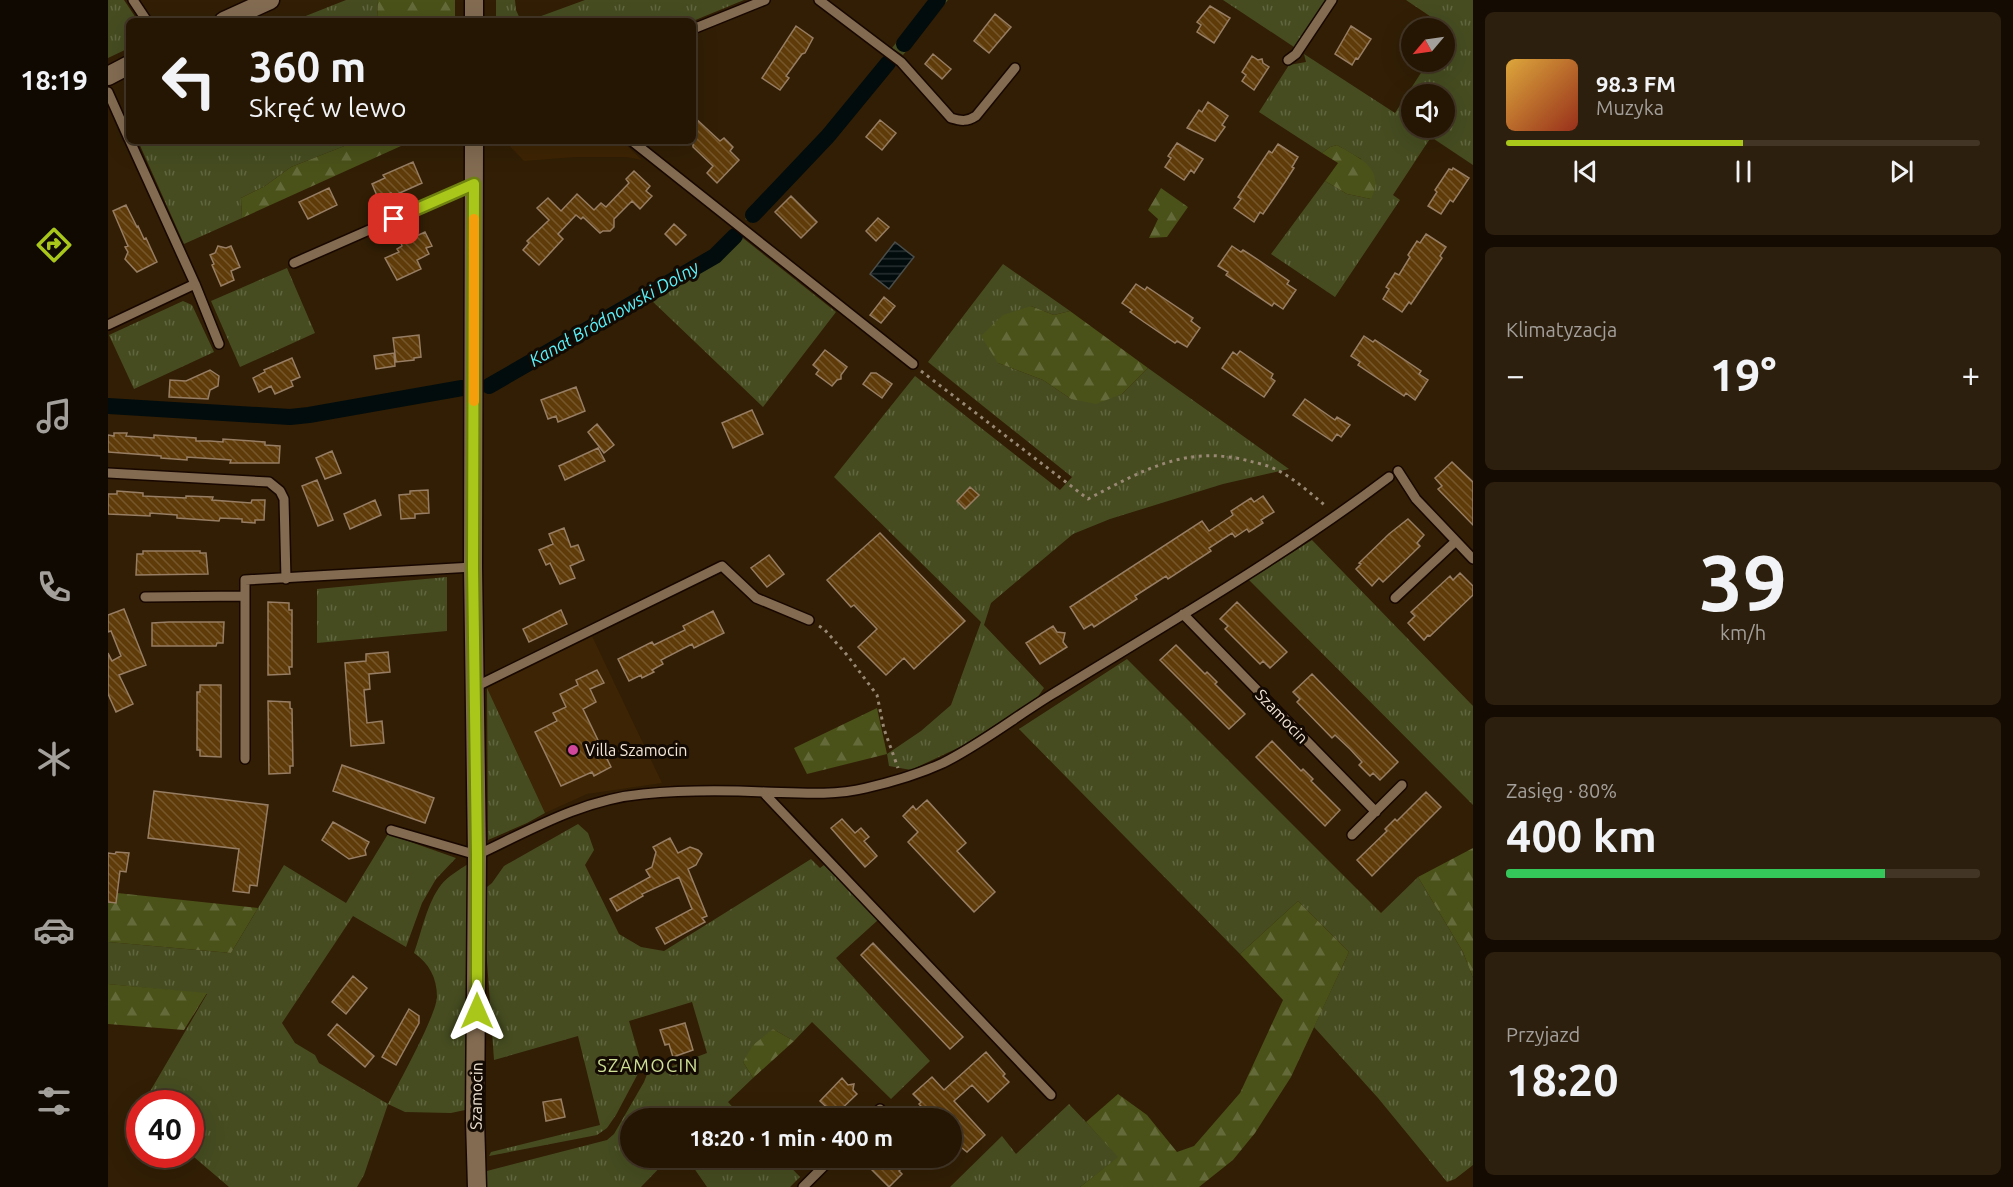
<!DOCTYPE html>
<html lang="pl">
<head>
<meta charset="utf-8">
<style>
	body { margin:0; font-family:Ubuntu,sans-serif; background:#2d1f0e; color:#f1f3f6; height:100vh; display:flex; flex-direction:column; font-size:22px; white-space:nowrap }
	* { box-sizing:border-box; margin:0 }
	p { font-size:20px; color:#a39f9a }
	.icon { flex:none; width:33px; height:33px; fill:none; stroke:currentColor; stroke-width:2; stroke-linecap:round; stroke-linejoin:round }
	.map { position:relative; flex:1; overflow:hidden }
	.drawer { display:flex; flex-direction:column; gap:12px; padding:12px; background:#140c02; width:540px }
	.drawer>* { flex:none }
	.banner { position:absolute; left:18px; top:18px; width:570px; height:126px; border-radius:9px; box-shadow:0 6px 24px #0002,0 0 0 2px #423526; background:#251604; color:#f1f3f6; overflow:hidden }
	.needle { width:39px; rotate:241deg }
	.tools { position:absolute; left:1293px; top:18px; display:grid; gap:12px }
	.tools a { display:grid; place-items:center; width:54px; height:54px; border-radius:50%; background:#251604; box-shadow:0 6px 24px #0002,0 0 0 2px #423526; font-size:30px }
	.speed { position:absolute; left:18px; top:1090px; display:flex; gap:12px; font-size:30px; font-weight:700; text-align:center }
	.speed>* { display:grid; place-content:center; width:78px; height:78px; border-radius:50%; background:#251604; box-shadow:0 6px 24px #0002,0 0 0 2px #423526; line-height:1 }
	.speed .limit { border:9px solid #d22; background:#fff; color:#111 }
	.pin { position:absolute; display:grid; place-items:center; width:51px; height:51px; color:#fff; margin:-26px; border-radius:12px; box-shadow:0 3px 9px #0006 }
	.me { position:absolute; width:66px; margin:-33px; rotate:0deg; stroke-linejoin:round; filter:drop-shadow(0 0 4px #0008) }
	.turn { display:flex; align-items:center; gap:21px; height:126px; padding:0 24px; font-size:27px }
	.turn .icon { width:78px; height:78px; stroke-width:2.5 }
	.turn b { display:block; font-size:42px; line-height:51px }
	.big { font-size:45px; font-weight:700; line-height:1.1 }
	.drawer .card { flex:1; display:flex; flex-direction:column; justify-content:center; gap:9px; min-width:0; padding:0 21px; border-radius:9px; background:#2d1f0e }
	.drawer .dial { align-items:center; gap:0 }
	.dial b { font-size:78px; line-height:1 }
	.song { display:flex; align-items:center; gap:18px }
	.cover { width:72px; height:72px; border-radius:9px; background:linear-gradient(135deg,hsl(40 70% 55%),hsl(10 70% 35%)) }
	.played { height:6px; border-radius:3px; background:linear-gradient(90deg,#a9c71a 50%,#423526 50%) }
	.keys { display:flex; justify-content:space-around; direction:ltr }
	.heat { display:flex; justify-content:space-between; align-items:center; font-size:33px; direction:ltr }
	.charge { height:9px; border-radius:4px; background:linear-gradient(90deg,#34c759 80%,#423526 0) }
	.trip { position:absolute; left:512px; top:1108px; width:342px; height:60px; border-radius:30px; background:#251604; box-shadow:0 6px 24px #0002,0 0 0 2px #423526; font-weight:700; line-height:60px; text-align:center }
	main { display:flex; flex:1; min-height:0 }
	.dock { display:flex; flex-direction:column; width:108px; justify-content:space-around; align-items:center; background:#0f0902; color:#a39f9a }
	.dock .icon { width:42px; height:42px }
	.dock .active { color:#a9c71a }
	.dock b { font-size:27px; color:#f1f3f6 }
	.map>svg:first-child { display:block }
	.built { fill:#3d2404 }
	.grass { fill:url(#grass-tufts); fill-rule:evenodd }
	.forest { fill:url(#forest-firs) }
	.water { fill:url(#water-rules); stroke:#4a4d4a; stroke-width:1.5 }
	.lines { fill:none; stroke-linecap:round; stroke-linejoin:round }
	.canal { stroke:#020c0d; stroke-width:16 }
	.building { fill:url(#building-back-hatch); stroke:#967d63; stroke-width:1.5 }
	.service-casing { stroke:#180700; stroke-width:12 }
	.tertiary-casing { stroke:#180700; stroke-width:21 }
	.secondary-casing { stroke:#180700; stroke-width:21 }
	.path { stroke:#988874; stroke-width:3; stroke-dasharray:3 4.5; stroke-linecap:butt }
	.service { stroke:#826b51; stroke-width:9 }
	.tertiary { stroke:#826b51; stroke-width:18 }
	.secondary { stroke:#826b51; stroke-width:18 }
	.route-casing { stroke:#6e8111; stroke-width:15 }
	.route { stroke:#a9c71a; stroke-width:10 }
	.slow { stroke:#f59e0b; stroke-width:10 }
	.hotel-dot { fill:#d1479c; stroke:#130a03; stroke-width:2 }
	.labels { text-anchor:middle; stroke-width:6; stroke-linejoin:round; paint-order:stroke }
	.street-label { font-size:16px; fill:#f3e6d7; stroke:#130a03 }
	.poi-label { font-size:16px; fill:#f3e6d7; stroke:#130a03; text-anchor:start }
	.water-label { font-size:18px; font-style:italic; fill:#58f2fc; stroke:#130a03 }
	.neighbourhood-label { font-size:18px; letter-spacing:1.5px; fill:#cfe296; stroke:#130a03 }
</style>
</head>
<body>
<main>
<nav class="dock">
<b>18:19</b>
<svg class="icon active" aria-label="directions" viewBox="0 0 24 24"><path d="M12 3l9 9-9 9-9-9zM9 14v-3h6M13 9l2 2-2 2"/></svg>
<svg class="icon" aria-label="music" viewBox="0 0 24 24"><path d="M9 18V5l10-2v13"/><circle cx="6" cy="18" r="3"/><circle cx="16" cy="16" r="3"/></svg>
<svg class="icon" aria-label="phone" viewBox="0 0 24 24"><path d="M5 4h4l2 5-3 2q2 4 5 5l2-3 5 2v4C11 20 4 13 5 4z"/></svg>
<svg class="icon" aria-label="climate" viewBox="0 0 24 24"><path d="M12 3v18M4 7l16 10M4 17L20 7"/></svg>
<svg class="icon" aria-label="car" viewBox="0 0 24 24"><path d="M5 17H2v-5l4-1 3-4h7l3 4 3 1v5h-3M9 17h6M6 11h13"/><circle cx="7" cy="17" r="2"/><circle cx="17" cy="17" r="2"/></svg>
<svg class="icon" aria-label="filters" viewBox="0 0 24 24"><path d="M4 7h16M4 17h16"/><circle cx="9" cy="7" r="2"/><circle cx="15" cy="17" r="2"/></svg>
</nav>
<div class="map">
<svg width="1365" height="1187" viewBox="0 0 1365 1187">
	<defs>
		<pattern id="grass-tufts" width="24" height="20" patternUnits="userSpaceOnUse" patternTransform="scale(1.5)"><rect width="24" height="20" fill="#464c20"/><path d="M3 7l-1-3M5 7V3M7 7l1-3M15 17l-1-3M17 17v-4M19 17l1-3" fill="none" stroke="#616640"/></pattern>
		<pattern id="forest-firs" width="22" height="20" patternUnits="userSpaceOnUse" patternTransform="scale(1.5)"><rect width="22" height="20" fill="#4a5119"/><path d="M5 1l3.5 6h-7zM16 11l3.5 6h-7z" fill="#656a3a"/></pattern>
		<pattern id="water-rules" width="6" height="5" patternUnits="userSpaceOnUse" patternTransform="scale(1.5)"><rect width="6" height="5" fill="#020c0d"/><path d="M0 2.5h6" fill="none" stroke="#272f30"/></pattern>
		<pattern id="building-back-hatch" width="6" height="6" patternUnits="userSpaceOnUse" patternTransform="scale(1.5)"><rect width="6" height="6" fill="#5e3b09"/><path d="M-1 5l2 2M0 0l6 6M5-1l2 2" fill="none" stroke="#76572c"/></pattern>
	</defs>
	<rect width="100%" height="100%" fill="#311e05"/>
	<path class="built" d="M397,141H514L534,160L518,157H468L416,161Z
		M484,636L554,783L479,794L437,813L379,688Z"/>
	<path class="grass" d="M0,0H16L30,21H21V48L0,58Z
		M238,0H270L269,21H185Z
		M388,0H407L408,10L413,21H388Z
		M477,0H636L585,21H416L425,19Z
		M823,0H840L795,55L784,48Z
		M1115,0H1218L1186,47Z
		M1298,0H1365V165L1323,137L1285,195L1292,200L1227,297L1163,254L1217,181L1239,194L1263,199L1253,159L1229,145L1222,147L1214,153L1151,112L1181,65L1198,62L1196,54L1287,113L1320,62H1336L1337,36L1341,29ZM1304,94H1336V128H1304Z
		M778,56L787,62L723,138L645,223L637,219L717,133Z
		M30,141H249L183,167L157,186L133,198L134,218L76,244Z
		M626,231L728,312L655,407L542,299L399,381L372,393L374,384L605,253Z
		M895,264L962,311L946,315L923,306L890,363L935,380L963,399L1014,394L1040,368L1181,469L1115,484L1002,519L965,534L883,603L876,625L936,688L929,698L854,746L803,770L781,766L779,754L813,731L843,705L873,622L726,477L807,376L952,490L964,477L820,362Z
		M179,268L207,333L132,367L103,301Z
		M75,301L84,305L106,352L26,389L1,335Z
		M355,383L357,391L197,420L0,409V402L176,413L193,412Z
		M1204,540L1365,706V805L1141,580Z
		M339,577V631L209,643V589Z
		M1019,659L1273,913L1310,877L1355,952L1365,978V1165L1347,1179L1339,1182L1270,1098L1206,1027L1241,952L1190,901L1132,954L911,729Z
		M379,688L437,813L419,823L380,840Z
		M470,824L480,833L486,850L477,865L511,934L533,947L556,951L703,859L712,868L716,865L770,920L728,958L822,1061L783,1099L704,1022L686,1041L665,1029L635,1062L645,1078L620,1102L636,1119H522V1158H561L533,1187H377L375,1172L499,1140L506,1134L536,1082L545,1059L562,1067L599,1053L584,1002L521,1021L534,1066L508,1115L499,1128L489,1135L381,1156L383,1152L492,1125L470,1036L386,1060L374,891L384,883L396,866Z
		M280,834L348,858L328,879L314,903L298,947L245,916L174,1023L187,1043L207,1055L211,1063L280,1104C291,1082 328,1016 329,997C329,978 321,963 306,953C314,931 319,903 333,885C340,876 351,870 360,864L357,1110L343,1113L297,1112L280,1104L256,1175L249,1187H121L86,1157V1142L83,1139L82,1104H42L37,1100L99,994L0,984V942L123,953L176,865L238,903Z
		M961,1104L1011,1157L972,1187H842L894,1136L908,1154Z
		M579,1158H674L692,1177L682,1187H599Z"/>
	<path class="forest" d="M270,0H347V21H269Z
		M249,141H304L134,218L133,198L157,186L183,167Z
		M1229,145C1252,158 1278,169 1263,199L1239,194L1217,181L1230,163L1214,153L1222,147Z
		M1053,188L1080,207L1059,237L1041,238L1050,219L1040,210Z
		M923,306L946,315L962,311L1040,368L1014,394L988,404L963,399L935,380L890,363L873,336L895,315Z
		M769,708L779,754L699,774L686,748Z
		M1365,848V978L1355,952L1310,877Z
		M0,892L150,908L123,953L0,942Z
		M1190,901L1241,952L1183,1077L1147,1133L1125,1160L1091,1187H972L1010,1157L978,1122L1010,1094L1039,1115L1069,1152L1086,1146L1132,1093L1175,1000L1132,954Z
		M0,984L99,993L76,1030L0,1024Z
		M665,1029L686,1041L645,1078L635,1062L645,1045Z"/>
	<path class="water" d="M787,242L806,257L781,289L762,274Z"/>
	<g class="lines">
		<path class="canal" d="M796,44L830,0
			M645,215L720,136L780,63
			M381,386L607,256L627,236
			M0,406L182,417L201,415L354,388"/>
	</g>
	<path class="building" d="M1102,6L1122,18L1106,43L1089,32L1093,25L1089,22Z
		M887,14L903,27L881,53L866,41Z
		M688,26L705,38L697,53L694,54L678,76L681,78L672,90L654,78Z
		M1243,26L1263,39L1250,59L1248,58L1244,65L1227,54Z
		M825,54L843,69L834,79L817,64Z
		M1144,56L1150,60L1154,59L1155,63L1161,67L1146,90L1134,81L1138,75L1134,72Z
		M1100,102L1120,116L1114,125L1117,127L1107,141L1079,128L1091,110L1094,112Z
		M585,116L612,141L616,138L625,147L622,151L631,160L609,183L599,173L605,166L585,147Z
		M772,120L788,133L774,150L758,137Z
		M1069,143L1095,159L1086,173L1083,170L1076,180L1057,167L1063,158L1060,156Z
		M1170,144L1190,157L1184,167L1186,168L1177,182L1155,214L1152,212L1146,222L1126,208L1133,199L1130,197L1161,151L1164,153Z
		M305,162L314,183L285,196L283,193L270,198L264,184L277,178L275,175Z
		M1345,168L1361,178L1345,202L1342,200L1333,214L1320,206L1329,192L1327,190L1341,169L1344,170Z
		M526,171L542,186L538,191L544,196L532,209L524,201L506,219V227L502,231H495L492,233L475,217L473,219L468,215L450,234L455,239L431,265L415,250L421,243L419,241L441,220L429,208L440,198L453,211L469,194L486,210L493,203L498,207L521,183L518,179Z
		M221,188L229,205L200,219L191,202Z
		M683,196L709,222L693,238L667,212Z
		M18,205L29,227L30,226L36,239L38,238L49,262L29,272L17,259L20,252L17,247L20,246L5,211Z
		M770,218L781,227L768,241L758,231Z
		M566,224L578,235L568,245L557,234Z
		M317,232L324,246L318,248L321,254L309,260L313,269L289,280L277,258L291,252L289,249L294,246L293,243Z
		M1318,234L1338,247L1332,256L1334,258L1303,304L1301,302L1294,312L1275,299L1281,289L1278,287L1287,273L1291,275L1302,257L1300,255L1309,241L1312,243Z
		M110,246L118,248L123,246L132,267L123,271L126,280L113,286L104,265L106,264L102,255L107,253Z
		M1124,246L1133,252L1135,250L1149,259L1181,281L1179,284L1188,290L1175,309L1166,303L1164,306L1118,275L1120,272L1110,266Z
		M1028,284L1037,290L1039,287L1085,318L1083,321L1092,328L1079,347L1069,341L1067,343L1036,322L1022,312L1024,310L1014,303Z
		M776,297L787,306L773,323L762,315Z
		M311,335L313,357L306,358V360L288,362L285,338Z
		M1256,336L1265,342L1267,340L1313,371L1311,374L1320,380L1307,400L1298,393L1296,396L1250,365L1252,362L1243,356Z
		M717,350L739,367L733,375V379L729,380L724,386L708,374L711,370L705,365Z
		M1132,351L1165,374L1163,378L1167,381L1156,397L1114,368L1125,352L1129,355Z
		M286,353L287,366L268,369L266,356Z
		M184,358L192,377L183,381L185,386L167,394L163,386L151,392L145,378L157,372L156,370Z
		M102,370L111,376L110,386L102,390L100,399L61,397L62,380L78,381Z
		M763,373H768L784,384L774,398L755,384Z
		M468,387L477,411L450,422L448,416L440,419L433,400Z
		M1197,399L1227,420L1229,417L1242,425L1233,437L1229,434L1224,441L1185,415Z
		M644,410L655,434L625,448L614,423Z
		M489,424L506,445L496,453L480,432Z
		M6,433H19L18,436L46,438V435L88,438V441H102L115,442V439L157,442V445L172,446L171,463H122L123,460L79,457V460L53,458V456L0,452V435L6,436Z
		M490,448L497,461L457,480L451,466Z
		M224,451L233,473L217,479L208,458Z
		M1344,462L1365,482V525L1330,489L1334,486L1327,478Z
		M209,480L225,520L210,526L194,486Z
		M862,487L871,495L857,509L849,501Z
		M320,490L321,513L307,514V518L293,519L291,495L302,494V491Z
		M9,491L35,493V496L78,498V496L105,497L104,500L143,503L144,500H157L156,520H147V523L134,522V519L112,518L111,521L69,518V515L42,513V516L0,514V494H9Z
		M1155,496L1166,512L1153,520L1155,523L1141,532L1139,529L1127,537L1124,533L1101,548L1103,551L1060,579L1058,576L1041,587L1027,596L1029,599L986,627L984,624L976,629L962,607L1094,521L1101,531L1125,515L1123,511L1143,498L1146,502Z
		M267,500L273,515L242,529L236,514Z
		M1300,519L1316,535L1309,543L1312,546L1275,582L1271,578L1264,586L1248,569L1253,564L1251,563L1281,534Z
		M456,528L463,547L470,545L476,560L462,566L467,578L452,584L442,563L438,565L431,550L445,544L441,534Z
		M772,533L857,621L806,669L796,658L778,675L750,647L769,629L746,605L743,607L719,580Z
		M35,551H92V553H98L100,574L28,575L29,554H35Z
		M661,555L676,574L659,587L643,568Z
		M1352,573L1365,586V595L1322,636L1320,635L1316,640L1300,623L1307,616L1303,612L1342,576L1345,580Z
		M160,602L181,603V610H184V667H181L182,674L160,675Z
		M1129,602L1179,652L1162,668L1155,661L1152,664L1117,629L1120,626L1112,619Z
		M16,609L38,665L11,675L25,704L8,712L0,694V653L4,661L13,656L3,631L0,632V615Z
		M453,610L459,624L421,642L415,629Z
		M605,611L616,633L586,648L584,644L553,660L555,664L544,670L546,672L534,678L533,675L521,681L510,659L544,642L546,645L577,630L575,626Z
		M61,622H116L115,643H109L108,646H44V623Z
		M945,626L949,632L957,633L955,642L959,647L932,664L918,643Z
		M1068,645L1097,674L1099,672L1109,682L1107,684L1137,714L1121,729L1052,660Z
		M280,652L282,672L261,674L262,689L256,690L259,723L274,721L276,743L243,746L237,663L258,661V654Z
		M489,670L496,683L482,689L488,702L475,709L503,767L486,776L484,772L453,786L427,732L449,721L445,713L458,707L452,694L470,685L468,680Z
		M1204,674L1290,762L1272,780L1265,773L1262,776L1251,765L1254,762L1242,749L1227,735L1224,738L1189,702L1192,699L1185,692Z
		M92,685H113V757L92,756V750H89V692H92Z
		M160,701L182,702V708L184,709L185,766H182V773L161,774Z
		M1164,741L1193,771L1195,769L1205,779L1203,781L1232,810L1217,826L1148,757Z
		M234,765L326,798L317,823L225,791Z
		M46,791L160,805L149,886L142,885L141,893L125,891L131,849L40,838Z
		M1318,792L1333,807L1264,876L1249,860L1279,831L1277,829L1287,819L1289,821Z
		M819,800L858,843L849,851L887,892L866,912L800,842L810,832L795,816L805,806L808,810Z
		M734,819L747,833L753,828L761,837L756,841L769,856L757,867L723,828Z
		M225,822L261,842L257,850L258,855L241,859L214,840Z
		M562,838L570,853L582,847L590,850L594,854L588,865L580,869L599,916L594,918L597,922L557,944L548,928L584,909L571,877L534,894L535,896L509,911L502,899L542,877L538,870L544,867L548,852L545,847Z
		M8,852L21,853L18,872L12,871L8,903L0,902V853L7,854Z
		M765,943L855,1037L842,1049L753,955Z
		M245,976L259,988L238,1014L224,1002Z
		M301,1009L311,1016V1023L288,1065L274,1057Z
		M577,1023L585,1050L565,1057L561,1044L557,1045L552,1030Z
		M229,1024L266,1056L257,1067L220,1035Z
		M878,1052L897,1074L895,1076L901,1082L880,1102L864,1085L846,1101L877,1135L859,1152L843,1139V1119H825L811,1104L813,1102L805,1094L824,1077L836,1090Z
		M734,1078L740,1085L746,1084L745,1090L749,1094L727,1115L712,1101Z
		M453,1099L457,1117L438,1121L435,1102Z
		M752,1158H804L791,1171L794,1174L781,1187Z"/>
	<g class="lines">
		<defs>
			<path id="service" d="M25,0L39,21
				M711,0L793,62L843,118C853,121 859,122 868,116L907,68
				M585,29L657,0
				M1180,60L1188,54L1224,0
				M0,92L21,139
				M22,141L87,284L111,344
				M524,141L805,364
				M186,263L366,184
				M0,325L87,284
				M1290,471L1308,499L1365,559
				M0,473L161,482L172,491L176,499L178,579
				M37,597L137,596
				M1287,598L1348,541
				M1075,614L1268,812
				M367,687L614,566L648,598L701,620
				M137,759V580L365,567
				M655,792L943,1095
				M283,830L369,855C422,830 476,799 535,794C575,790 617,790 657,792C691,793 725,796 758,788C784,782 811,774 835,763C873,744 907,717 943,695C1057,625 1174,558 1281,477
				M1244,835L1294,785
				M763,1119L772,1109
				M695,1187L724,1158"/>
			<path id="tertiary" d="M366,21V0
				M366,141L365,567L369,855L367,1120L369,1187"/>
			<path id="secondary" d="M116,21L162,0
				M0,76L21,65"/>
		</defs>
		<use href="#service" class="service-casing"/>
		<use href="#tertiary" class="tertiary-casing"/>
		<use href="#secondary" class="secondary-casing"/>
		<path class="path" d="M813,371L980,499C1034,471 1078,444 1141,461C1149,463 1159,465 1167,469C1186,478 1203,494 1219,507
			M711,626L716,629L739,655L769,695L776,729L790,768"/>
		<use href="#service" class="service"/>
		<use href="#tertiary" class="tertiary"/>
		<use href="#secondary" class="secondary"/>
	</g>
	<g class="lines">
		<defs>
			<path id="route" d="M286,219L366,184L365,567L369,855V1011"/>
		</defs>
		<use href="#route" class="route-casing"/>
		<use href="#route" class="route"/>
		<path class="slow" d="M366,219V401"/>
	</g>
	<circle class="hotel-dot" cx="465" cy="750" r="6"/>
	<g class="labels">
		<g class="street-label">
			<text transform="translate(1174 716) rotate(46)" y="6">Szamocin</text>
			<text transform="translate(368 1096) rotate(-89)" y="6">Szamocin</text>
		</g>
		<g class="poi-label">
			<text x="477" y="756">Villa Szamocin</text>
		</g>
		<g class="water-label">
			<text transform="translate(506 314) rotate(-30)" y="6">Kanał Bródnowski Dolny</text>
		</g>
		<g class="neighbourhood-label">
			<text x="540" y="1072">SZAMOCIN</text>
		</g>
	</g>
</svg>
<div class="tools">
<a><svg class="needle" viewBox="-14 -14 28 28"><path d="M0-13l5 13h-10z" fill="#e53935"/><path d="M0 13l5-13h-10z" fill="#a39f9a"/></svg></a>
<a><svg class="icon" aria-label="sound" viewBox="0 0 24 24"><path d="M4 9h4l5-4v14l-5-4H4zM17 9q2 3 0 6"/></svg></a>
</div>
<div class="speed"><div class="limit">40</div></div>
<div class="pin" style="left:286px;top:219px;background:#d93025"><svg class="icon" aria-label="arrive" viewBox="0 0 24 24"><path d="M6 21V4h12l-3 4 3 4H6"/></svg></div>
<svg class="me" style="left:369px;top:1011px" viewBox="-20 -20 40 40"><path d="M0-17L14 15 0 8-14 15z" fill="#a9c71a" stroke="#fff" stroke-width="4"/></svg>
<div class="trip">18:20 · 1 min · 400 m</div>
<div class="banner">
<div class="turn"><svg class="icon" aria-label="left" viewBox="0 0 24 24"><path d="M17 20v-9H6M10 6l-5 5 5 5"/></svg><div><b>360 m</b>Skręć w lewo</div></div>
</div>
</div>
<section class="drawer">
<div class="card">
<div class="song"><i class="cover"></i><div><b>98.3 FM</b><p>Muzyka</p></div></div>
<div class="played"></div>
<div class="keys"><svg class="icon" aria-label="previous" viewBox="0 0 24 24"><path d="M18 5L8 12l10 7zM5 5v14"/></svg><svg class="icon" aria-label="pause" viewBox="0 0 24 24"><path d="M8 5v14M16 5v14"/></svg><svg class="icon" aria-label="next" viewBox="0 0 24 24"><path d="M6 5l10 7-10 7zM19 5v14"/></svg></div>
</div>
<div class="card"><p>Klimatyzacja</p>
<div class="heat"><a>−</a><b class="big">19°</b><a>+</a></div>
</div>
<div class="card dial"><b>39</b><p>km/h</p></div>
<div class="card"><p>Zasięg · 80%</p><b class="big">400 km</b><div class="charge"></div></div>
<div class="card"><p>Przyjazd</p><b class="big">18:20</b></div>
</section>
</main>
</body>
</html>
